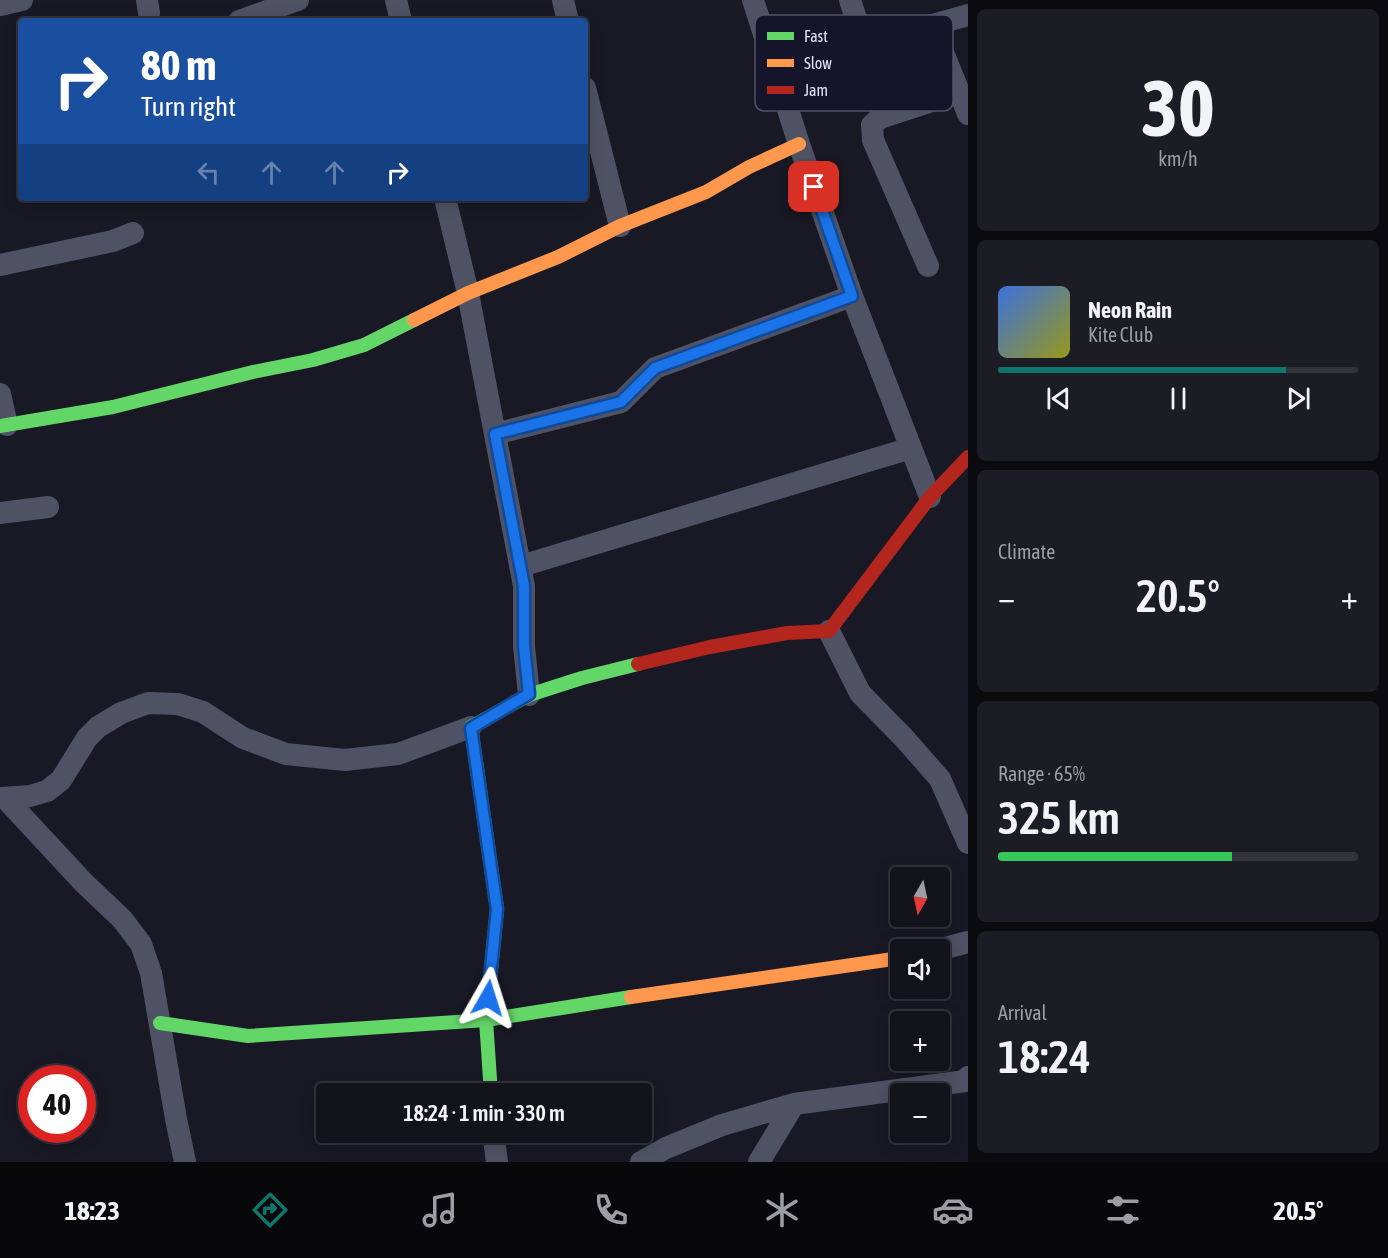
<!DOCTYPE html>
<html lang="en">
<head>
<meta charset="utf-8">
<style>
	body { margin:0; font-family:"Asap Condensed",sans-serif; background:#1c1c25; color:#f1f3f6; height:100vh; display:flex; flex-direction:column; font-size:22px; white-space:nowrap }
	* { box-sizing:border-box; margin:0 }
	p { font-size:20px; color:#9d9ea3 }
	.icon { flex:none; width:33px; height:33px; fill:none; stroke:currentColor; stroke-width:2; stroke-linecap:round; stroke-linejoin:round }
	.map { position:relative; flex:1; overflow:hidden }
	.side { display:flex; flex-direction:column; gap:9px; padding:9px; background:#0a0a0f; width:420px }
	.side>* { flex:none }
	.top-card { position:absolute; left:18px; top:18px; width:570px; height:183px; border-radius:6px; box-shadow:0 3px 15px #0003,0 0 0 2px #32323b; background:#1a4fa0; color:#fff; overflow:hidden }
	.needle { width:39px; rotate:189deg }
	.controls { position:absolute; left:890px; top:867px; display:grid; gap:12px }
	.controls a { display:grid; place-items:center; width:60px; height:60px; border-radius:6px; background:#13131c; box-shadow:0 3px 15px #0003,0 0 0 2px #32323b; font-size:30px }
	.speed { position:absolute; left:18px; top:1065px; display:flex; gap:12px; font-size:30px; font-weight:700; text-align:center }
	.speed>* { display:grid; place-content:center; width:78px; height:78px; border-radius:50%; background:#13131c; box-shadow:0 3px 15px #0003,0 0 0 2px #32323b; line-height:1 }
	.speed .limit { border:9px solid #d22; background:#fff; color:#111 }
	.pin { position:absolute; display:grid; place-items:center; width:51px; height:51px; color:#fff; margin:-26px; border-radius:12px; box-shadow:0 3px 9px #0006 }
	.me { position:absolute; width:66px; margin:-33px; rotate:6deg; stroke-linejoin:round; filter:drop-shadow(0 0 4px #0008) }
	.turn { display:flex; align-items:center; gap:21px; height:126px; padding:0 24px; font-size:27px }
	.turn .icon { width:78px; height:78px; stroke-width:2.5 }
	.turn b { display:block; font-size:42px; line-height:51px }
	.lanes { display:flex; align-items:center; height:57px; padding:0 24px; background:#0003; justify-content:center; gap:30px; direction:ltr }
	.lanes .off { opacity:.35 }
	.big { font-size:45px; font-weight:600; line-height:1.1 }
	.side .widget { flex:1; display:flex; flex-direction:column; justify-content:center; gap:9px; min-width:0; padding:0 21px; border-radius:9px; background:#1c1c25 }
	.side .dial { align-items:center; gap:0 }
	.dial b { font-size:78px; line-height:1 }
	.song { display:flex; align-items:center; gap:18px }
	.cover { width:72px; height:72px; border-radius:9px; background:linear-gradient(135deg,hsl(220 70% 55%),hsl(60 70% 35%)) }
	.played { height:6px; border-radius:3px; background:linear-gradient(90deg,#0f766e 80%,#32323b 80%) }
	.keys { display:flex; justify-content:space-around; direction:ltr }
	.heat { display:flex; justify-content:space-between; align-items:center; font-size:33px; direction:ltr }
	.charge { height:9px; border-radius:4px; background:linear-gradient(90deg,#34c759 65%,#32323b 0) }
	.trip { position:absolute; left:316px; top:1083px; width:336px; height:60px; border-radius:6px; background:#13131c; box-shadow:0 3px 15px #0003,0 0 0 2px #32323b; font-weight:600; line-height:60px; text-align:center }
	.tabs { display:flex; height:96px; justify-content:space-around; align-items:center; background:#08080b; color:#9d9ea3 }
	.tabs .icon { width:42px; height:42px }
	.tabs .on { color:#0f766e }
	.tabs b { font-size:27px; color:#f1f3f6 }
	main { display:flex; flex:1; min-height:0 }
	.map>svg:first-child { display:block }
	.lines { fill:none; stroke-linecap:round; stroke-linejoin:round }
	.street { stroke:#4f5264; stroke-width:22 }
	.fast { stroke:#63d668; stroke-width:14 }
	.slow { stroke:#ff974d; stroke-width:14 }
	.jam { stroke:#b3261e; stroke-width:14 }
	.route-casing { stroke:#114b97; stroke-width:15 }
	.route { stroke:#1a73e8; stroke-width:10 }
	.key { fill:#14152a; stroke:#515369; stroke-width:1.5 }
	.key-label { font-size:16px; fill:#e0e3fc }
</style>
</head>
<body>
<main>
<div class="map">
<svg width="968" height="1162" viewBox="0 0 968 1162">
	<rect width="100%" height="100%" fill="#191925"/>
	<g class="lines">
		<path class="street" d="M147,0L149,13
			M396,0L401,21
			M563,0L568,21
			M753,0L799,144L852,296L930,497
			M850,0L864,44
			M0,5L22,0
			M239,21L298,0
			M932,25L968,114
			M779,82L864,44L968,15
			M585,88L620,226
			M445,198L468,293L524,586V646L529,695
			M0,265L113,241L133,233
			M928,266L873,140L872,125L880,118L959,92
			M0,394L7,425
			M495,434L621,402L655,368L852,296
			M0,513L48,507
			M521,566L911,448
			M829,631L860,693L904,738L940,779L968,843
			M0,798L30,796L47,791L61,780L87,738L98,727L121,713L148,703L178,704L203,712L243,738L286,754L345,760L398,754L471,727
			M5,798L84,883L122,919L141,944L151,973L176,1119L185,1162
			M938,950L968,942
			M493,1132L497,1162
			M641,1162L666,1148L722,1125L794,1104L965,1081L968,1077
			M759,1162L794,1104"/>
		<path class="fast" d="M0,426L113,407L253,372L313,360L364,345L414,320
			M160,1023L248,1036L486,1020L631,997
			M491,1094L486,1020L497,909L471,727L529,695L582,678L638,664"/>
		<path class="slow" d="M414,320L468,293L558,257L620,226L706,192L749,167L799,144
			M631,997L900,958"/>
		<path class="jam" d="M638,664L710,647L787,633L829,631L930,497L968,457"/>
	</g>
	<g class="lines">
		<defs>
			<path id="route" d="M488,998L497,909L471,728L529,694L524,646V586L495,434L621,402L655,368L852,296L814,187"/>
		</defs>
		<use href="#route" class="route-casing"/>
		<use href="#route" class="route"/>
	</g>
	<rect x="755" y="15" width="198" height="96" rx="9" class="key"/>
	<rect x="767" y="32" width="27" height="8" fill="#63d668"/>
	<rect x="767" y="59" width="27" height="8" fill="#ff974d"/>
	<rect x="767" y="86" width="27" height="8" fill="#b3261e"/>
	<g class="key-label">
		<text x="804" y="42">Fast</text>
		<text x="804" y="69">Slow</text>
		<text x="804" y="96">Jam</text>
	</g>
</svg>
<div class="controls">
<a><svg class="needle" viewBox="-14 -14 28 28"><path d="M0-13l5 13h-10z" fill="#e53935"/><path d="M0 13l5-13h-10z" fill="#9d9ea3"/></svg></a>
<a><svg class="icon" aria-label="sound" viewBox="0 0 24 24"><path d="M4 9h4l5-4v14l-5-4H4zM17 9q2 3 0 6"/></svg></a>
<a>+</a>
<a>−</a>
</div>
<div class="speed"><div class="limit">40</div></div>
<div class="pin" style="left:814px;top:187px;background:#d93025"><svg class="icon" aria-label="arrive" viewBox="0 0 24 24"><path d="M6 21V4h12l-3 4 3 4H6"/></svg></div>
<svg class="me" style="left:488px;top:998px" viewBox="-20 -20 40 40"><path d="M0-17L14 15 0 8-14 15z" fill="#1a73e8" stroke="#fff" stroke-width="4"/></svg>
<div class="trip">18:24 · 1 min · 330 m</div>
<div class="top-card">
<div class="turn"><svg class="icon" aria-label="right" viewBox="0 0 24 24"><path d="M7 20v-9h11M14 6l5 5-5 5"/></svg><div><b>80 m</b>Turn right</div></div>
<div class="lanes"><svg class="icon off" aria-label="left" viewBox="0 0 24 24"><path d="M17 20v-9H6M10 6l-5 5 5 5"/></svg><svg class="icon off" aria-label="ahead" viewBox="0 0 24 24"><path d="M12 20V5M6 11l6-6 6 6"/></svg><svg class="icon off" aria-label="ahead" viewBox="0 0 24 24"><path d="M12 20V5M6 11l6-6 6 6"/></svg><svg class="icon" aria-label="right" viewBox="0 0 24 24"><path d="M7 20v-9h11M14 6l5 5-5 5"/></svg></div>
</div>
</div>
<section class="side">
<div class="widget dial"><b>30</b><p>km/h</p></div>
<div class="widget">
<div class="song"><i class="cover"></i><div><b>Neon Rain</b><p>Kite Club</p></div></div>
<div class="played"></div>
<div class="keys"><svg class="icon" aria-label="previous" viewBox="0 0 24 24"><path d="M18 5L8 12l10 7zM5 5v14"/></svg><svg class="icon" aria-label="pause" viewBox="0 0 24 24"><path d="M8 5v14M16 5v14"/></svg><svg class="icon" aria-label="next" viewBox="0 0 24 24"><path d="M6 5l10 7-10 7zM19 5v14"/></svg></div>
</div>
<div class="widget"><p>Climate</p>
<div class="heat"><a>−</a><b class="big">20.5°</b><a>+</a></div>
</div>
<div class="widget"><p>Range · 65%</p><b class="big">325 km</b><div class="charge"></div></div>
<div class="widget"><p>Arrival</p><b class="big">18:24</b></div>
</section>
</main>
<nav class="tabs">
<b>18:23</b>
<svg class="icon on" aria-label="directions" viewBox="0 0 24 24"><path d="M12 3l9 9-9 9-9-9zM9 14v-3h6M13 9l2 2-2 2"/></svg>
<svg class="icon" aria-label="music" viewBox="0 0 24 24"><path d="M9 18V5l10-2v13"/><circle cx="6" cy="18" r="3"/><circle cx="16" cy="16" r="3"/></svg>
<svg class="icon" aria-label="phone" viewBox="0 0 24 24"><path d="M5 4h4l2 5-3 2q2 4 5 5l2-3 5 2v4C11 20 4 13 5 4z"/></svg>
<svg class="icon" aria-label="climate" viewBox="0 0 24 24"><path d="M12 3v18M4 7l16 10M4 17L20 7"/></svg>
<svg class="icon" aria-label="car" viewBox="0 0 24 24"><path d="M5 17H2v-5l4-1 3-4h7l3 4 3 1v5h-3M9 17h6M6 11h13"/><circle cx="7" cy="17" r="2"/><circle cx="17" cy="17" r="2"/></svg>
<svg class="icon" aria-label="filters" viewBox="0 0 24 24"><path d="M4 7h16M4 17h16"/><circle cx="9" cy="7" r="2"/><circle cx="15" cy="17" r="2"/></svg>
<b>20.5°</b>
</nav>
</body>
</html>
